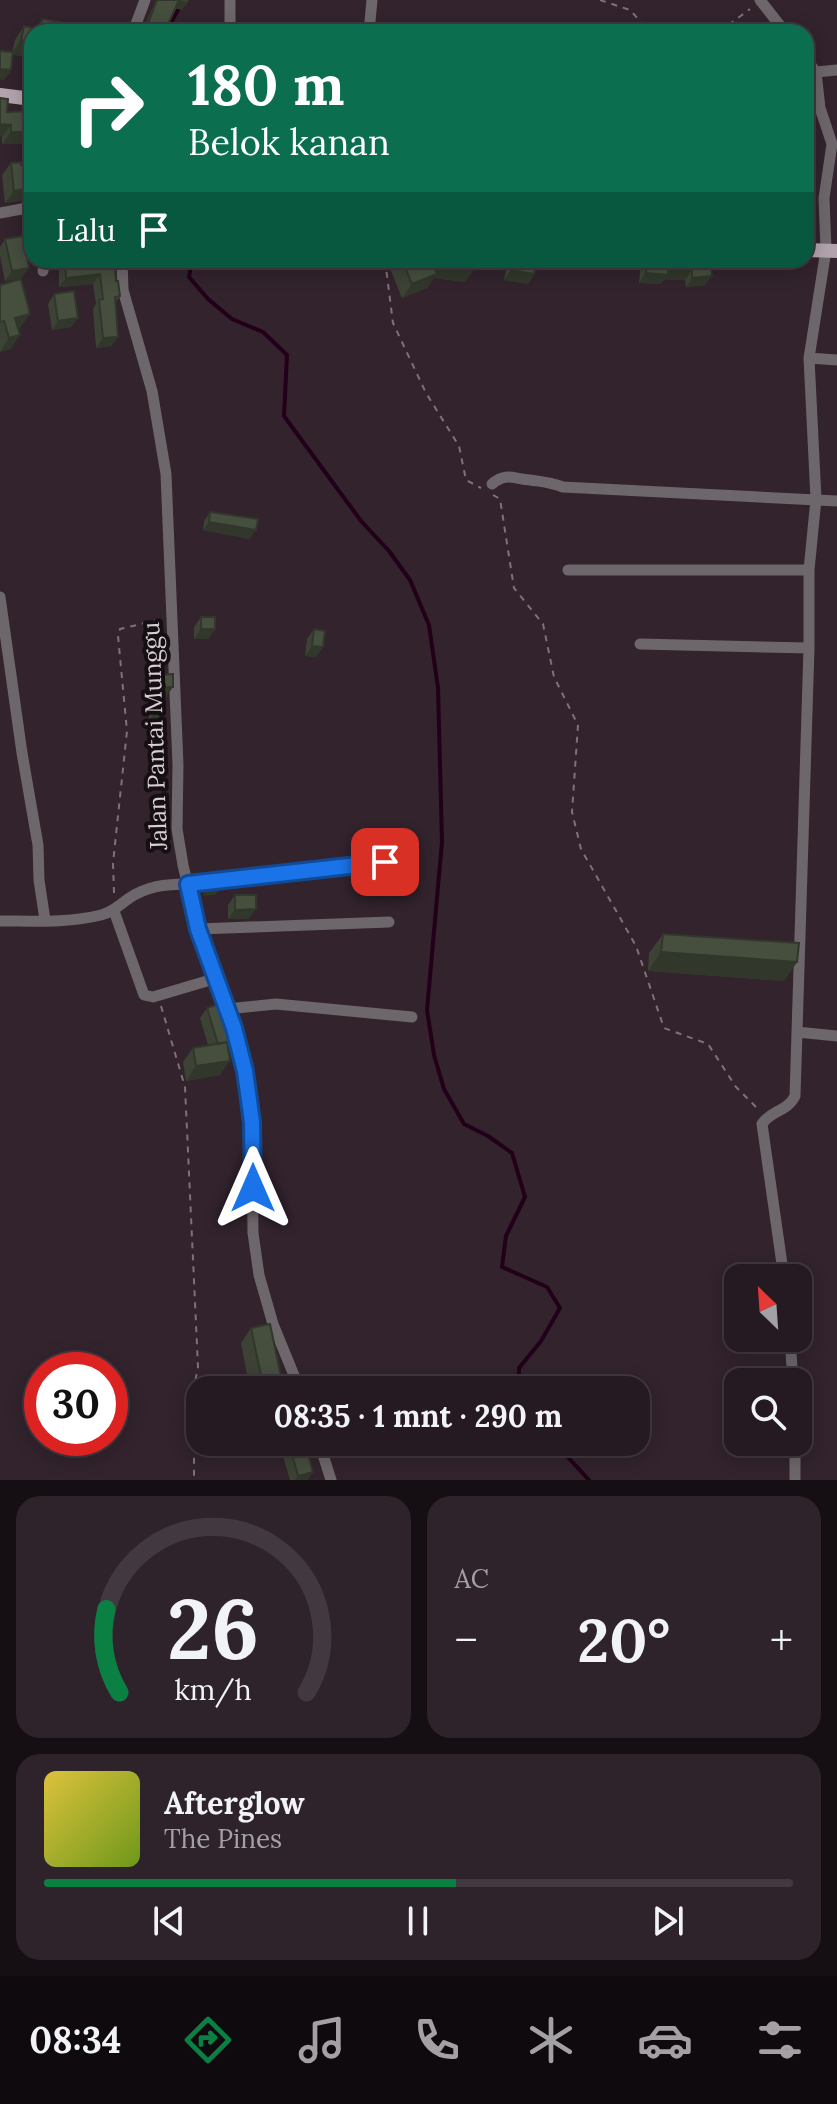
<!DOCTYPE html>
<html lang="id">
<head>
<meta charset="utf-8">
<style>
	body { margin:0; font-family:Lora,serif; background:#2e232a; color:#f1f3f6; height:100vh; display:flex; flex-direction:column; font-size:30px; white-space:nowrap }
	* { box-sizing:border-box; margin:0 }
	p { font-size:26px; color:#a4a1a5 }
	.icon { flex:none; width:44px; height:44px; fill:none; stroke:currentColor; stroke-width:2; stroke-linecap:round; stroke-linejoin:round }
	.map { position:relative; height:1480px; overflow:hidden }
	.details { display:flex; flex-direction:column; gap:16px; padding:16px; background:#150e13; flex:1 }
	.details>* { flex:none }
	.guide { position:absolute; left:24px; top:24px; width:790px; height:244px; border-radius:24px; box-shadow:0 4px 20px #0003,0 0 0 2px #423840; background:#0b6e4f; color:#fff; overflow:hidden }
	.needle { width:52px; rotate:335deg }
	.buttons { position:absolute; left:724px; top:1264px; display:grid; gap:16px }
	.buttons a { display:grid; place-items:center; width:88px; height:88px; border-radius:16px; background:#261a22; box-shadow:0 4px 20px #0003,0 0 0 2px #423840; font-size:40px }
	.speed { position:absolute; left:24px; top:1352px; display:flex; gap:16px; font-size:40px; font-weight:700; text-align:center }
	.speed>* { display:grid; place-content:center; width:104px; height:104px; border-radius:50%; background:#261a22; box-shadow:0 4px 20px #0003,0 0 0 2px #423840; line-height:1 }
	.speed .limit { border:12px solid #d22; background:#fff; color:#111 }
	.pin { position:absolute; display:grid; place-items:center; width:68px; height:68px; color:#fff; margin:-34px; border-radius:16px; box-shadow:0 4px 12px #0006 }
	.me { position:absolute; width:88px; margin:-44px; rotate:0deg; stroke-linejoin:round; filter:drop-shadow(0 0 6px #0008) }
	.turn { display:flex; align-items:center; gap:28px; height:168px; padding:0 32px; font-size:36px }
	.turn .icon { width:104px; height:104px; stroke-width:2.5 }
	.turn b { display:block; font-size:56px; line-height:68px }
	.then { display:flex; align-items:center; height:76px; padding:0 32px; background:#0003; gap:16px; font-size:30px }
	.big { font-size:60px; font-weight:800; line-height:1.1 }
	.details .tile { flex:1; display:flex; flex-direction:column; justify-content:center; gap:12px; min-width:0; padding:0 28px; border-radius:24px; background:#2e232a }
	.details .dial { align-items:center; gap:0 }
	.dial svg { height:208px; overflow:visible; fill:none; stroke:#423840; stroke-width:7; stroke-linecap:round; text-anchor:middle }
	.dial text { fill:#f1f3f6; stroke:none }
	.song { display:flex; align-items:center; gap:24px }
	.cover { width:96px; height:96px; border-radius:12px; background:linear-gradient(135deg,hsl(50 70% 55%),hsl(80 70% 35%)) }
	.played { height:8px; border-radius:4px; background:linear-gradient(90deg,#0b8043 55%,#423840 55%) }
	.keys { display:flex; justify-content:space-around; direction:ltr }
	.heat { display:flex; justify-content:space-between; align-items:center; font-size:44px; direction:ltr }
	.details .tiles { flex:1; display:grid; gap:16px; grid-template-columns:1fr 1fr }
	.tile:last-child { grid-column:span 2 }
	.trip { position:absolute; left:186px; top:1376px; width:464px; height:80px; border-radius:24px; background:#261a22; box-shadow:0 4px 20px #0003,0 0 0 2px #423840; font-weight:800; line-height:80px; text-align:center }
	.tab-bar { display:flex; height:128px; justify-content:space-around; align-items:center; background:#0f0a0e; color:#a4a1a5 }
	.tab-bar .icon { width:56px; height:56px }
	.tab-bar .active { color:#0b8043 }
	.tab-bar b { font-size:36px; color:#f1f3f6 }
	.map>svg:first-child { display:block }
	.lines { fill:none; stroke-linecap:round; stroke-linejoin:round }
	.stream { stroke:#220019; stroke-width:4 }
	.path { stroke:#7e727a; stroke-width:2; stroke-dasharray:6 6; stroke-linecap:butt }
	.minor { stroke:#6d666a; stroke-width:11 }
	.major { stroke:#b2a3ac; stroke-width:14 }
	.wall { fill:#3c4335 }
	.shaded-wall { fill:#31372b }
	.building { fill:#464e3e; stroke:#31372b; stroke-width:2 }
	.route-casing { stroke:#114b97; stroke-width:20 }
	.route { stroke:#1a73e8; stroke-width:14 }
	.labels { text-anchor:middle; stroke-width:8; stroke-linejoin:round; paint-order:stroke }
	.street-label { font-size:24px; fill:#d8ced4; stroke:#150f13 }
</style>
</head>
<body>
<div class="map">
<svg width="837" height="1480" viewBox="0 0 837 1480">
	<rect width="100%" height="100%" fill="#32232d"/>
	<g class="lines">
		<path class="stream" d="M165,32L184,0
			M192,260L189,277L208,299L232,319L263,332L287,355L284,416L361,521L389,551L410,580L429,625L438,688L442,842L427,1010L434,1055L444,1089L464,1124L488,1136L512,1153L525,1197L506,1236L502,1267L547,1287L560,1308L541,1341L519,1368V1390
			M554,1442L589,1480"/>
		<path class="path" d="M600,0L630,10L650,32
			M719,32L750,9
			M385,260L393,323L426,393L459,446L466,480L481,488
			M493,495L500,499L514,588L543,624L554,677L578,725L572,812L581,849L636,946L664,1028L708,1044L736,1087L759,1110
			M114,893L113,863L127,731L118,636L120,629L158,620
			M161,1006L185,1087L198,1367L194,1387V1480"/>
		<path class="minor" d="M760,0L785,32
			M133,32L145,0
			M230,32V0
			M369,32L372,0
			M816,72L837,70
			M0,213L32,207
			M122,260L123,290L152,391L166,474L178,765L177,829L183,865L198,929L234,1028L245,1071L252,1122L253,1233L259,1275L273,1324L300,1390
			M43,271L45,260
			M809,358L837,360
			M492,484C506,472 514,479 530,480C544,482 549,482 563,487L837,501
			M568,570H809
			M0,597L22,753L38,845L39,880L45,920
			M640,644L809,648
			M114,911L144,995L153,997L217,978
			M0,921C33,921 69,923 101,915C113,912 118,906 128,899C146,886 166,884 188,884L385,862
			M198,929L389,922
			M227,1009L276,1004L412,1017
			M797,1032L837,1036
			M784,1278L762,1124C770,1111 788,1111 795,1096L809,648V570L816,499L809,358L826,250L824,198L832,144L820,108L816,72L806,59
			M790,1338L793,1382
			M319,1442L331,1480
			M795,1442V1480"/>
		<path class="major" d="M0,95L32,99
			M806,250L837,251"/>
	</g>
	<path class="wall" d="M156,0H189L182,10L175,8L163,32H142Z
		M42,19L60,22L32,32V88L25,87L29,58L13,54L11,70L4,80L0,79V51L12,52L15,40L24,26L36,29Z
		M0,98L7,112L32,111V164L30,144H2V137L0,136Z
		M11,163L21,165L32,164V199L5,203L2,175Z
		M5,239L22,278L5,281L0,256V247Z
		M57,260H114L116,281L120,296L115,303L112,346L96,348L93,309L96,304L93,284L59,287V270H56Z
		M393,260H431L433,263V260H477L465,282L434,278L427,288L402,298L389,266Z
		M510,260H537L534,274L528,284L504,280L507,265Z
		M641,260H710L705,285L686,287L685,280H664L661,284L639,283Z
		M0,285L21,327L18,328L11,349L0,352Z
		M54,294L78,318L71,327L52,330L48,304Z
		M210,512L250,539L203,530L204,521Z
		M201,617L209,639H194V627Z
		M314,629L323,647L316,657L305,656L307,639Z
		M156,675L166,697L158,721H149V684Z
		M235,895L249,919H228V905Z
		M663,934L797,962L784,981L648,971L649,953Z
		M207,1008L230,1050H229L220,1075L186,1081L183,1062L193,1048L208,1045L200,1018Z
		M231,1196L239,1213L229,1214L227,1201Z
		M251,1328L275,1390H250L241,1343Z
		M290,1446L313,1472L307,1480H290L283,1456Z"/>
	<path class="shaded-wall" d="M179,0L188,2L182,10L174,8Z
		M21,40L32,42V53L29,58L11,54Z
		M0,69L11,70L4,80L0,79Z
		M32,76V88L25,87Z
		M0,124L11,125L2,137L0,136Z
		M11,132H32V141L30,144H2Z
		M32,188V199L5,203L14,191Z
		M63,261H65L59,270H56Z
		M441,262L475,268L465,282L434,278L427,288L402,298L412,284L431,276Z
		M29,268L22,278L5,281L12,271Z
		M511,270L534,274L528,284L504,280Z
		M692,270L685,280H664L661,284L639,283L646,273Z
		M100,274L93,284L59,287L66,278Z
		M712,276L705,285L686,287L692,278Z
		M30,314L21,327L6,332L15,318Z
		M78,318L71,327L52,330L58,321Z
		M20,335L11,349L0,352L9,338Z
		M118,337L112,346L96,348L103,338Z
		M209,522L256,530L250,539L203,530Z
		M201,629H215L209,639H194Z
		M312,646L323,647L316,657L305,656Z
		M165,687H173L166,697H158Z
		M155,711H164L158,721H149Z
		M219,890L215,895L202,896L206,891Z
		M256,909L249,919H228L235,910Z
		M661,952L797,962L784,981L648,971Z
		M237,1040L230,1050L212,1056L218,1046Z
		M230,1061L220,1075L186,1081L196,1066Z
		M243,1208L239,1213L229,1214L232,1209Z
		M282,1381L275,1390H259L263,1385Z
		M313,1472L307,1480H295L298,1476Z"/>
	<path class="building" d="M157,0H179L166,29L157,24L153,32H142L147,26Z
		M42,19L60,22L59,32H32V42L21,40L24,26L41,30Z
		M0,51L13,52L11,70L0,69Z
		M0,98L8,99L7,112L32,111V132H11V125L0,124Z
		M21,162V165L32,164V188L14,191L11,163Z
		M23,236L29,268L12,271L5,239Z
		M63,260H114L116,281H118L120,296L115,297L118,337L103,338L99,300L103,299L100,274L66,278L65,261Z
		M402,260H431L437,274L412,284Z
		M441,260H477L475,268L441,262Z
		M513,260H537L534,274L511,270Z
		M647,260H710L712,276L692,278V270L668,271V275L646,273Z
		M21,279L30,314L15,318L20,335L9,338L4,321L0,322V285Z
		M74,291L78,318L58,321L54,294Z
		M210,512L258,519L256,530L209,522Z
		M201,617H215V629H201Z
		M314,629L325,631L323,647L312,646Z
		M173,674V687H165L164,711H155L156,675Z
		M218,885L219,890L206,891L205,886Z
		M235,895H256V909L235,910Z
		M663,934L799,943L797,962L661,952Z
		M221,1003L230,1027L233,1026L237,1040L228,1043L227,1042L218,1044L207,1008Z
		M227,1042L230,1061L196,1066L193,1048Z
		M241,1195L243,1208L232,1209L231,1196Z
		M270,1324L282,1381L263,1385L251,1328Z
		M305,1443L313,1472L298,1476L290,1446Z"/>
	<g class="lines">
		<defs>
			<path id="route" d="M253,1188L252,1122L245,1071L234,1028L198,929L188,884L385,862"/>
		</defs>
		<use href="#route" class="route-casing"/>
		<use href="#route" class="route"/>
	</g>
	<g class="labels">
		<g class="street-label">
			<text transform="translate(155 736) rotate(-92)" y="8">Jalan Pantai Munggu</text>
		</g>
	</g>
</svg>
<div class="buttons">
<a><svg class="needle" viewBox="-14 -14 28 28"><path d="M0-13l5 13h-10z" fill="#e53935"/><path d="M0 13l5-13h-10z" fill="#a4a1a5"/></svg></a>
<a><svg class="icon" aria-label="search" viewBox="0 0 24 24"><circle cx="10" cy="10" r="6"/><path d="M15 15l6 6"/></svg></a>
</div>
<div class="speed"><div class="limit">30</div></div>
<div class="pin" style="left:385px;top:862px;background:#d93025"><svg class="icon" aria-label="arrive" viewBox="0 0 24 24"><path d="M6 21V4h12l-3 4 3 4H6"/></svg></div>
<svg class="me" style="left:253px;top:1188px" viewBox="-20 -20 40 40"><path d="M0-17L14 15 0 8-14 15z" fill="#1a73e8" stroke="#fff" stroke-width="4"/></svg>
<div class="trip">08:35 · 1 mnt · 290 m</div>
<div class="guide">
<div class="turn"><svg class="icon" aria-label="right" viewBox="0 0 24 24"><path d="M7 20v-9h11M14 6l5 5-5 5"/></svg><div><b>180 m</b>Belok kanan</div></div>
<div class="then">Lalu<svg class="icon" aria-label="arrive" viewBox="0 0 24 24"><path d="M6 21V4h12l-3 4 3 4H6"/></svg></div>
</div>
</div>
<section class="details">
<div class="tiles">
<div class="tile dial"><svg viewBox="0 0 100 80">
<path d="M14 69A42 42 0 1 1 86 69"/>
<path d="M14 69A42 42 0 0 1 9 37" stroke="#0b8043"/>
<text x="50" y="56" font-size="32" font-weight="700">26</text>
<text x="50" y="72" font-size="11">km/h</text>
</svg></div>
<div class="tile"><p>AC</p>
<div class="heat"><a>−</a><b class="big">20°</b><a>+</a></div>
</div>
<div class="tile">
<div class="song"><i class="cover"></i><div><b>Afterglow</b><p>The Pines</p></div></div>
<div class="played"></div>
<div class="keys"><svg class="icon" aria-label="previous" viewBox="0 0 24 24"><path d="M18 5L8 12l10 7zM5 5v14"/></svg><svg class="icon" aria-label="pause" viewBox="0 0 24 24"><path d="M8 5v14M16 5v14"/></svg><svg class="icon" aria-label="next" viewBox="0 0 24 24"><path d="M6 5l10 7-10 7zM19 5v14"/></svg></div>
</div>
</div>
</section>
<nav class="tab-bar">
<b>08:34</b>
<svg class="icon active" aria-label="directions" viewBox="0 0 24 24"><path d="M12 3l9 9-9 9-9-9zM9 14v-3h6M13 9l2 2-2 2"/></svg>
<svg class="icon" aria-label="music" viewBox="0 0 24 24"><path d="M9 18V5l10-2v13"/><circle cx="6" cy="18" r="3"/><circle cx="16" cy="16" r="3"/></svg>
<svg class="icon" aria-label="phone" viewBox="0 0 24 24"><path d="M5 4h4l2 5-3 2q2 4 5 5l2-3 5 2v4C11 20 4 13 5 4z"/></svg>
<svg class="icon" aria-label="climate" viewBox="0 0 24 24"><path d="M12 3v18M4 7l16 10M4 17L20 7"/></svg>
<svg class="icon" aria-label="car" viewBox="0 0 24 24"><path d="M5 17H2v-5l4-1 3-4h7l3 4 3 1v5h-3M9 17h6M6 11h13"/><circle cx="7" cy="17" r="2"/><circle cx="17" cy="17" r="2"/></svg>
<svg class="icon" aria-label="filters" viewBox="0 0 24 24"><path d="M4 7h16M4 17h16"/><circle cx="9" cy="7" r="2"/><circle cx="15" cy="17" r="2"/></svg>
</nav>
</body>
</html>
